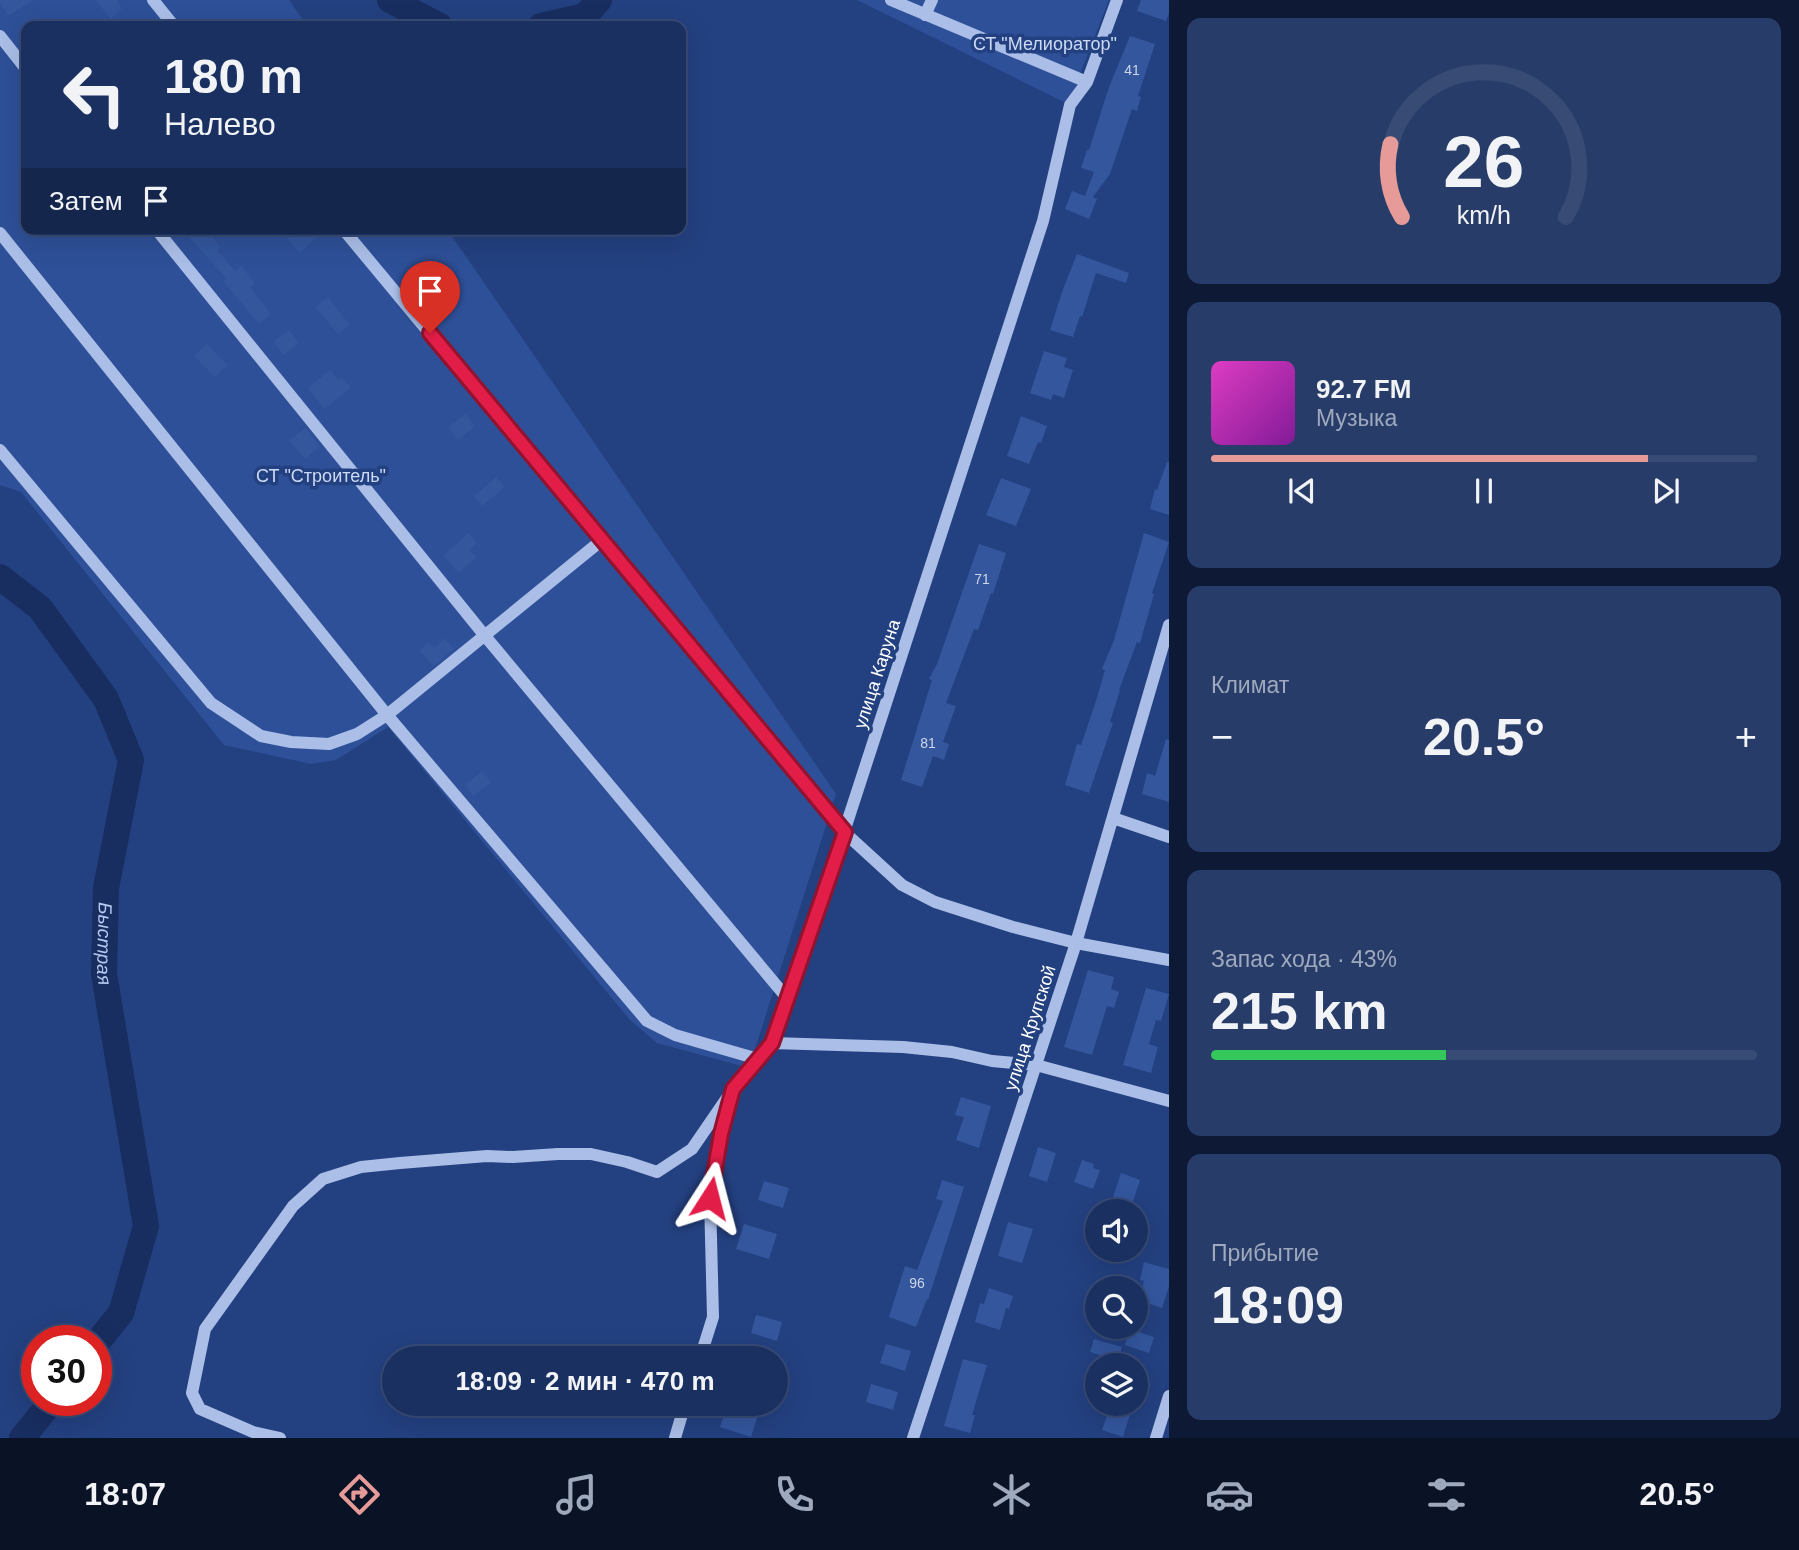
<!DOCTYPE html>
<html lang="ru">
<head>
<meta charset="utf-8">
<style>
	body { margin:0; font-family:Arial,sans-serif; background:#273c69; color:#f1f3f6; height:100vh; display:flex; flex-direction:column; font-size:26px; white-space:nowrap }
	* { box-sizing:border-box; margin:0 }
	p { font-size:23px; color:#9fa9bd }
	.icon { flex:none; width:38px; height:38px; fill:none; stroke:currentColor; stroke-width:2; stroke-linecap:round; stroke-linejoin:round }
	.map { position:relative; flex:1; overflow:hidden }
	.side { display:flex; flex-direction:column; gap:18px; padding:18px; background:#0e1a35; width:630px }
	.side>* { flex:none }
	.guide { position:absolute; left:21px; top:21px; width:665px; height:214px; border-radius:14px; box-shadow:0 7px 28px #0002,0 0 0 2px #384b75; background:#1a3060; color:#f1f3f6; overflow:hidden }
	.tools { position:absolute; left:1085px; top:1199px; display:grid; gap:14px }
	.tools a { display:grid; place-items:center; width:63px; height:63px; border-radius:50%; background:#1a3060; box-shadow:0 7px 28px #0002,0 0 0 2px #384b75; font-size:35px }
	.speed { position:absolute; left:21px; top:1325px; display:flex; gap:14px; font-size:35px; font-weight:700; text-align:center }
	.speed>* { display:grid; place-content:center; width:91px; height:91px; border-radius:50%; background:#1a3060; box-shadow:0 7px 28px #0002,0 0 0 2px #384b75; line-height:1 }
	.speed .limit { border:10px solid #d22; background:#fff; color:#111 }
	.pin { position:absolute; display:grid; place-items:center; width:60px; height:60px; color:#fff; margin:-72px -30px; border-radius:50% 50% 50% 0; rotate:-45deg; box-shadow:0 0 7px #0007 }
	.pin .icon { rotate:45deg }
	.me { position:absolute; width:77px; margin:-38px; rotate:9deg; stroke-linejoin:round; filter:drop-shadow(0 0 5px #0008) }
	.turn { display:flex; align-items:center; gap:24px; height:147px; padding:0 28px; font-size:32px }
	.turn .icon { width:91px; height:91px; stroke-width:2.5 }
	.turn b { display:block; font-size:49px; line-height:60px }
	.then { display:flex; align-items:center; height:66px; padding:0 28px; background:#0003; gap:14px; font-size:26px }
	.big { font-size:52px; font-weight:600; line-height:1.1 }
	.side .card { flex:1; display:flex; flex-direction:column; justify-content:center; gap:10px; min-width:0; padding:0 24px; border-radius:14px; background:#273c69 }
	.side .dial { align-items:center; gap:0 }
	.dial svg { height:182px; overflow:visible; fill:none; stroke:#384b75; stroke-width:7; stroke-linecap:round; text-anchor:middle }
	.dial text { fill:#f1f3f6; stroke:none }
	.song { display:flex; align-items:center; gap:21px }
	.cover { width:84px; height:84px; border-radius:10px; background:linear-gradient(135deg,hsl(310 70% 55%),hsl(290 70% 35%)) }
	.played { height:7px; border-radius:4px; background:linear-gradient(90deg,#e69b98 80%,#384b75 80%) }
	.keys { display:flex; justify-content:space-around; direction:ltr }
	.heat { display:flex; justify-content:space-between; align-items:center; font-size:38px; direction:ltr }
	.charge { height:10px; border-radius:5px; background:linear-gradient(90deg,#34c759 43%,#384b75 0) }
	.trip { position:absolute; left:382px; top:1346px; width:406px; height:70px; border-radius:35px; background:#1a3060; box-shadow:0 7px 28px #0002,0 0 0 2px #384b75; font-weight:600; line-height:70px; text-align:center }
	.tabs { display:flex; height:112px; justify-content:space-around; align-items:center; background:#0a1326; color:#9fa9bd }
	.tabs .icon { width:49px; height:49px }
	.tabs .on { color:#e69b98 }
	.tabs b { font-size:32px; color:#f1f3f6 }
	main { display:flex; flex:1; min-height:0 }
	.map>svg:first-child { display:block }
	.green { fill:#2e5098 }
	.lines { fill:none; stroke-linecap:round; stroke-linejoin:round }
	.river { stroke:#182e60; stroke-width:26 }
	.building { fill:#33569d }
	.minor { stroke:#aabee7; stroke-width:12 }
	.route-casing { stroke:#92132f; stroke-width:18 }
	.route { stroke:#e11d48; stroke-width:12 }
	.labels { text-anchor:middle; stroke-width:7; stroke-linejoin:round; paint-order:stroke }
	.number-label { font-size:14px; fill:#ccd5e6 }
	.park-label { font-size:18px; fill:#cddaf5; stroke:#234080 }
	.street-label { font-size:18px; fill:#fff; stroke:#234080 }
	.water-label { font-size:19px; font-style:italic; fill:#b5c8ee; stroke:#234080 }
</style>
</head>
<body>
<main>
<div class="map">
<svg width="1169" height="1438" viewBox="0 0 1169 1438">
	<rect width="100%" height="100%" fill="#234080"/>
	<path class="green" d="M0,0H289L307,26H26V229H447L836,794L749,1068L657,1043L629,1019L388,727L336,760L311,764L224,745L21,492L0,485Z
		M857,0H1109L1081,71L1070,105Z"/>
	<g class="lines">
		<g class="river">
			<path d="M390,0L440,26"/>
			<path d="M541,26L585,16L599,0"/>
			<path id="s1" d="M0,577L40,608L106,699L131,760L106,888L104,974L146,1226L121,1313L96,1344"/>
			<path d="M22,1438L53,1400"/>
		</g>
	</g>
	<path class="building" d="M0,0H33L9,16L0,3Z
		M95,0H117L122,9L111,19Z
		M1141,0H1169V13L1166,21L1137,11Z
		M1130,36L1155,44L1138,96L1141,97L1137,111L1132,109L1110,174L1093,197L1097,199L1089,219L1065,209L1072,191L1085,196L1094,172L1081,168L1087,150H1089L1109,87Z
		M197,229H205L221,247L217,250L235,271L241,266L255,283L250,287L271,314L259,324L223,281L226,278L189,237Z
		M280,229H326L300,253Z
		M1077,254L1129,273L1126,283L1096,273L1082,317L1080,316L1073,337L1050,330L1063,289Z
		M328,297L350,325L338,334L315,307Z
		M289,330L299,343L284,355L273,342Z
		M207,344L227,365L215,377L194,356Z
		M1044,351L1067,358L1064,367L1073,370L1064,398L1053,394L1051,400L1030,393Z
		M330,370L338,380L342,377L351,388L324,409L308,388Z
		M466,414L475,426L458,440L448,427Z
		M1021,416L1047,426L1041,443L1038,442L1029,464L1007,456Z
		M305,428L320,446L305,459L289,441Z
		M1167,462H1169V515L1150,509L1155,489L1157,490Z
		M496,477L505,487L482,506L474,496Z
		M1001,478L1031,489L1016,526L986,515Z
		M469,533L477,543L470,550L477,557L458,573L443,555Z
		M1144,533L1169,542L1152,593L1154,594L1140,643L1137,642L1119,690H1120L1110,722L1113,723L1089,793L1065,785L1077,744L1081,745L1096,701L1105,670L1102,669L1114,640Z
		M979,544L1006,553L993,594L991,593L978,630L974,629L946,703L956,706L943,742L949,744L944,760L933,756L922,787L901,780L932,680L929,679L937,664Z
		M445,638L454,649L433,666L419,650L429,642L434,648Z
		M1166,739L1169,740V802L1142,794L1147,773L1155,776Z
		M482,771L491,782L473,796L465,785Z
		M1088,970L1114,977L1111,989L1119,992L1114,1008L1107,1006L1092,1055L1064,1047Z
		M1146,988L1169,994L1161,1021L1156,1020L1149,1044L1158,1047L1151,1073L1123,1065Z
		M961,1097L991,1106L979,1148L956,1140L964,1117L955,1115Z
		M1038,1147L1056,1153L1047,1182L1029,1176Z
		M1082,1160L1094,1164L1093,1168L1100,1170L1093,1189L1074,1182Z
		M1121,1173L1140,1180L1132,1204L1113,1197Z
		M942,1180L964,1187L928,1300L927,1299L916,1327L889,1317L905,1266L917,1270L943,1201L936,1199Z
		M764,1181L789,1188L783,1208L758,1200Z
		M1008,1222L1033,1229L1022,1263L998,1256Z
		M744,1224L777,1234L769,1259L736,1249Z
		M1144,1262L1169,1269V1286L1162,1308L1138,1300L1144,1281L1140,1280Z
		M989,1288L1013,1296L1009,1309L1006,1308L1000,1330L975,1322L980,1303L984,1304Z
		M756,1315L782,1322L777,1341L751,1333Z
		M1130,1329L1154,1337L1149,1353L1125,1345Z
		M1094,1339L1122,1347L1118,1361L1090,1352Z
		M886,1344L911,1351L905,1371L880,1363Z
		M963,1359L987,1365L972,1415H975L970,1433L944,1426Z
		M871,1384L898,1392L893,1410L866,1402Z
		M1111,1404H1133L1123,1437L1102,1430Z
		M727,1405L758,1415L751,1437L720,1427Z"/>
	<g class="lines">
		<path class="minor" d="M153,0L174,26
			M891,0L1087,82
			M925,15L932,0
			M0,36L26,69
			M156,229L485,636L787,998
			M343,229L844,832L902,885L935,902L1013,927L1076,943L1169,960
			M0,233L387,715L647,1021L675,1035L758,1059
			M0,450L211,703L261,736L291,742L329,744L357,734L387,715L602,540
			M1113,818L1169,837
			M772,1043L903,1047L952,1052L992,1061L1036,1065L1169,1101
			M700,1358L713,1317L710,1198L721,1134L733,1089L772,1043L844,832L1043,221L1070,105L1087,82L1117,0
			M280,1438L253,1432L200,1409L192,1393L205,1329L293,1206L323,1179L361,1167L400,1163L487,1156L513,1157L558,1154H591L627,1162L657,1172L692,1149L727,1098
			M675,1438L685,1404
			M913,1438L1076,943L1169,625
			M1156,1438L1169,1396"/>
	</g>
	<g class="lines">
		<defs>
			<path id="route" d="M430,333L845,832L772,1043L733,1089L721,1134L710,1198"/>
		</defs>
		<use href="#route" class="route-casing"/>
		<use href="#route" class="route"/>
	</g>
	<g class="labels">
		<g class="number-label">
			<text x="1132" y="75">41</text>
			<text x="982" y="584">71</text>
			<text x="928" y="748">81</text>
			<text x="917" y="1288">96</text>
		</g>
		<g class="park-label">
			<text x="1045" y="50">СТ "Мелиоратор"</text>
			<text x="321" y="482">СТ "Строитель"</text>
		</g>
		<g class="street-label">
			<text transform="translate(877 674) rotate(-72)" y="6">улица Каруна</text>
			<text transform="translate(1030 1028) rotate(-72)" y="6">улица Крупской</text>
		</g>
		<g class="water-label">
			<text dy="7" stroke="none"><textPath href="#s1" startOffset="415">Быстрая</textPath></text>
		</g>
	</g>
</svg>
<div class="tools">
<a><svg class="icon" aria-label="sound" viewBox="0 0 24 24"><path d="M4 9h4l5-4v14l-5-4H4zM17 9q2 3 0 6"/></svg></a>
<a><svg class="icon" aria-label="search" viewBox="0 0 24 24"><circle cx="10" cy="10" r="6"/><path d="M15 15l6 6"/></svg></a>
<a><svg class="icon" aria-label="layers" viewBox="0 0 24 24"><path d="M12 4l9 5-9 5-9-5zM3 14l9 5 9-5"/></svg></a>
</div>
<div class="speed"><div class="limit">30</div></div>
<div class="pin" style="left:430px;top:333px;background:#d93025"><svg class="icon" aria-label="arrive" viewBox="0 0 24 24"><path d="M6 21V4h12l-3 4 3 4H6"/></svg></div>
<svg class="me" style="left:710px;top:1198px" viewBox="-20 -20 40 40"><path d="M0-17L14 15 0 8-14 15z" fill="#e11d48" stroke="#fff" stroke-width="4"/></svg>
<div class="trip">18:09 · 2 мин · 470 m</div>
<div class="guide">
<div class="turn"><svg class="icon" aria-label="left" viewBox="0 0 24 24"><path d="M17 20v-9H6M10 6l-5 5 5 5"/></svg><div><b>180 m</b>Налево</div></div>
<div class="then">Затем<svg class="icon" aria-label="arrive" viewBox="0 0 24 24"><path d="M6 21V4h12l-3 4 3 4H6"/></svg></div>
</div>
</div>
<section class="side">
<div class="card dial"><svg viewBox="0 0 100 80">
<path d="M14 69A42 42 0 1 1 86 69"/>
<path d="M14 69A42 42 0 0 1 9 37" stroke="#e69b98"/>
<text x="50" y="56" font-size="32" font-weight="700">26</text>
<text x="50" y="72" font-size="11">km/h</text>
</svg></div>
<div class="card">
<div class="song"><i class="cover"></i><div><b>92.7 FM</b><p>Музыка</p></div></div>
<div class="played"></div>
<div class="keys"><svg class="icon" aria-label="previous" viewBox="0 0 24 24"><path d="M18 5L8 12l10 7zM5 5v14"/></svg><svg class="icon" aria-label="pause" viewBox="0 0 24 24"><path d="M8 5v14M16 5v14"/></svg><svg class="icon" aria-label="next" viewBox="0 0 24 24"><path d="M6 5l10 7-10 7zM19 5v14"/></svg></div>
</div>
<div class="card"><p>Климат</p>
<div class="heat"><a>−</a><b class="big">20.5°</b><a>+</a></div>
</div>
<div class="card"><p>Запас хода · 43%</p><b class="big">215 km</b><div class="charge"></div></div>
<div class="card"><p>Прибытие</p><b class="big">18:09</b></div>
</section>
</main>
<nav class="tabs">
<b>18:07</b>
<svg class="icon on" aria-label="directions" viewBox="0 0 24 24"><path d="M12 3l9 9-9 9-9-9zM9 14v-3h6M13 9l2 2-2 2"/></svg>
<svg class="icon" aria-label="music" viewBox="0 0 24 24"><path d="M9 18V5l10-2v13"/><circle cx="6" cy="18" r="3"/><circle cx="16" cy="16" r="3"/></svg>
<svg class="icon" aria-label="phone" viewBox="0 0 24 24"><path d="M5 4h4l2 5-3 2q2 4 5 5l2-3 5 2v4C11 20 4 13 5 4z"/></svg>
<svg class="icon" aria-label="climate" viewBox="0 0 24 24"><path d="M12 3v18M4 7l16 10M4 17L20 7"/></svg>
<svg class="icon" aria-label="car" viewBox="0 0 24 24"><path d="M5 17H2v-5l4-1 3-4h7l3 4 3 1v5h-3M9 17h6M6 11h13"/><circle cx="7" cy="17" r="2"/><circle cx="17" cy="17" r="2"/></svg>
<svg class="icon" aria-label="filters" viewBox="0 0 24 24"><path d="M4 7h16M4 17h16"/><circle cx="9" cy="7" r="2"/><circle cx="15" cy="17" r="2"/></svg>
<b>20.5°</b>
</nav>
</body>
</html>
